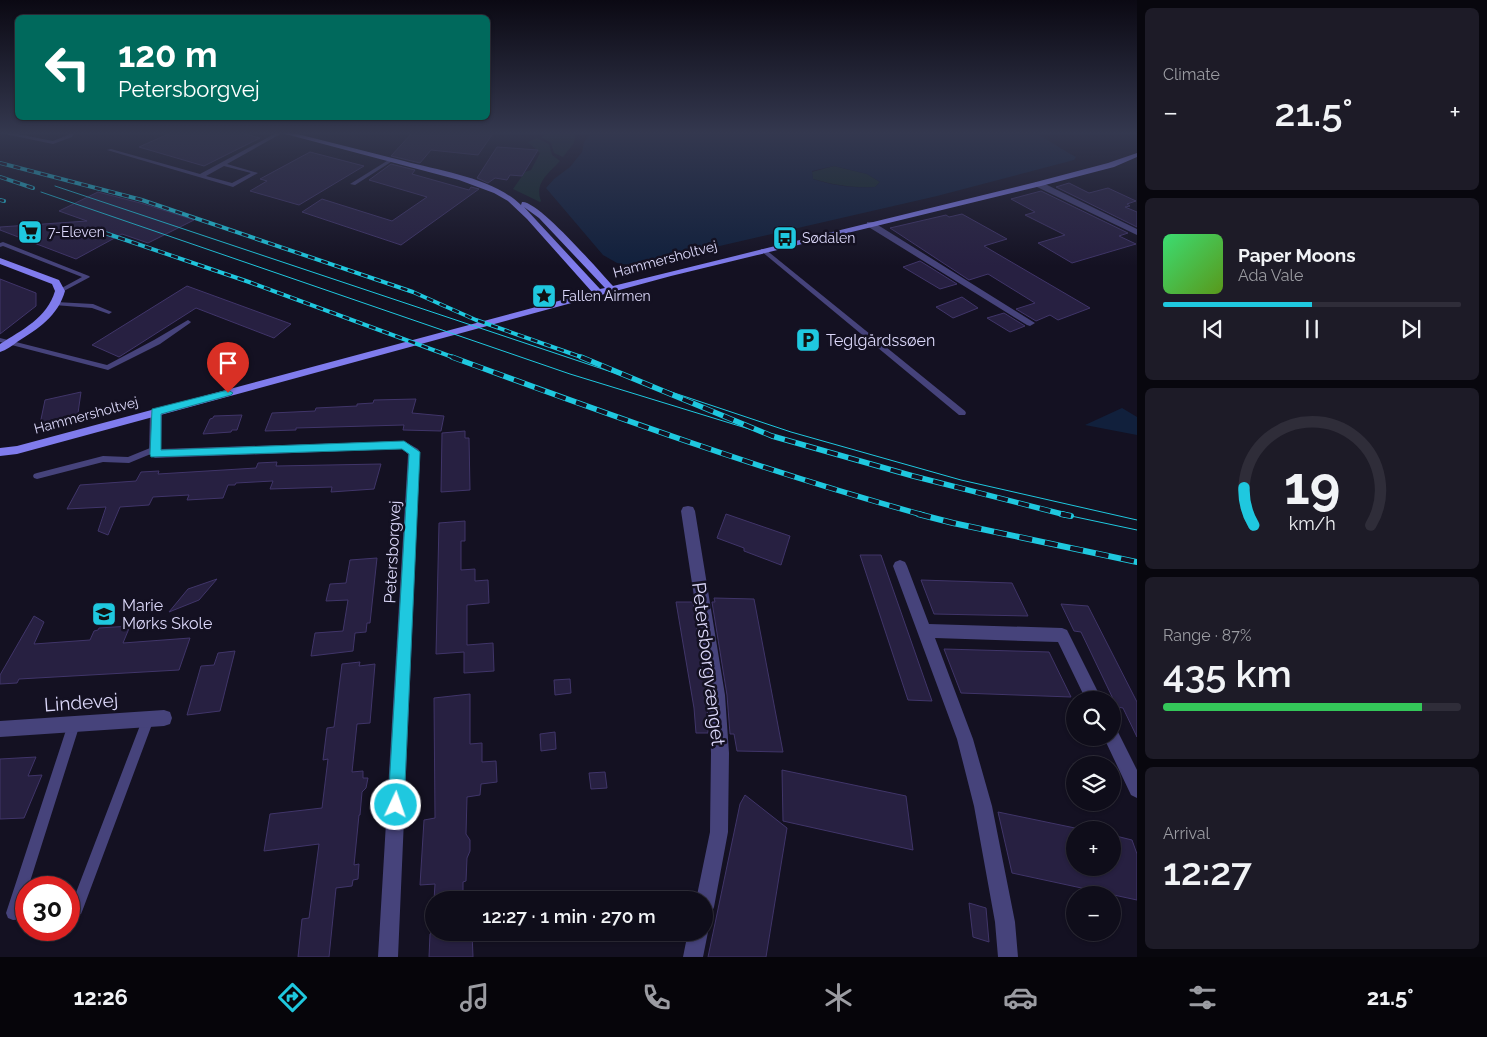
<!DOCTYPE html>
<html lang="en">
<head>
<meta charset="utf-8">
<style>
	body { margin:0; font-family:Raleway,sans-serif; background:#1d1b27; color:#f1f3f6; height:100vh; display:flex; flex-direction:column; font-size:19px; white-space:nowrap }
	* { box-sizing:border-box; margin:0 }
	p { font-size:16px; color:#9b9ca2 }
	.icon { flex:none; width:28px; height:28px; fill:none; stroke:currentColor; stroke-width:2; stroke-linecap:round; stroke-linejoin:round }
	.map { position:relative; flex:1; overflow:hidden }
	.drawer { display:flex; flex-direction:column; gap:8px; padding:8px; background:#08070e; width:350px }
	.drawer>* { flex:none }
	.top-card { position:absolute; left:15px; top:15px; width:475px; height:105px; border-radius:8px; box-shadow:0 1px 4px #0004,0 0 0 1px #2f2d39; background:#00695c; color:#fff; overflow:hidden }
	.fabs { position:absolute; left:1066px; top:691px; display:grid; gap:10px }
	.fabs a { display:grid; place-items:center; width:55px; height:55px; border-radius:50%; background:#0f0d1a; box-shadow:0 1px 4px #0004,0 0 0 1px #2f2d39; font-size:25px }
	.speed { position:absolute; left:15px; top:876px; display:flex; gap:10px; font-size:25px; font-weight:700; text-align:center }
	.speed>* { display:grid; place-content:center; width:65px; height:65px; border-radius:50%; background:#0f0d1a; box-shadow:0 1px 4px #0004,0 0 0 1px #2f2d39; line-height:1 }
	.speed .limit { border:8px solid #d22; background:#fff; color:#111 }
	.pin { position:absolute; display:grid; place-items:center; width:42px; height:42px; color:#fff; margin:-51px -21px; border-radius:50% 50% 50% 0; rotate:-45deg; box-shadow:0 0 5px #0007 }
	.pin .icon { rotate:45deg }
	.me { position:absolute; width:55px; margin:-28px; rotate:3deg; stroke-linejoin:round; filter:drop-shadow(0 0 4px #0008) }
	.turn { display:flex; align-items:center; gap:18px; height:105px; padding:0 20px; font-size:22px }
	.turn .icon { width:65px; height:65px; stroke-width:2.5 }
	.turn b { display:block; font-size:35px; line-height:42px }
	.big { font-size:38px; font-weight:600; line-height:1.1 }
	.drawer .tile { flex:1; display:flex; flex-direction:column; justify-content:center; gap:8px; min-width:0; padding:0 18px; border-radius:8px; background:#1d1b27 }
	.drawer .dial { align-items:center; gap:0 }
	.dial svg { height:130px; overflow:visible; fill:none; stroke:#2f2d39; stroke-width:7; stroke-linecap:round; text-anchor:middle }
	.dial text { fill:#f1f3f6; stroke:none }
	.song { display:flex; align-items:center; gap:15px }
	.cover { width:60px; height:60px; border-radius:8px; background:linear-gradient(135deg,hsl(140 70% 55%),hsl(90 70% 35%)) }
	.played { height:5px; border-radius:2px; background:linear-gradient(90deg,#1fc8df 50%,#2f2d39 50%) }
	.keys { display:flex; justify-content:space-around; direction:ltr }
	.heat { display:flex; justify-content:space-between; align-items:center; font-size:28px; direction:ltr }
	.charge { height:8px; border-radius:4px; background:linear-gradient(90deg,#34c759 87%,#2f2d39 0) }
	.trip { position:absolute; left:425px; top:891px; width:288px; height:50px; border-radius:25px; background:#0f0d1a; box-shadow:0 1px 4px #0004,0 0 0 1px #2f2d39; font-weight:600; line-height:50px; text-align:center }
	.tabs { display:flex; height:80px; justify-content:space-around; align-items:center; background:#06050a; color:#9b9ca2 }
	.tabs .icon { width:35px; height:35px }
	.tabs .active { color:#1fc8df }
	.tabs b { font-size:22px; color:#f1f3f6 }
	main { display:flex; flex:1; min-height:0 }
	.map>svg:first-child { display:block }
	.green { fill:#152b2b }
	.water { fill:#11203c; fill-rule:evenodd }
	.building { fill:#272041; stroke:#403569 }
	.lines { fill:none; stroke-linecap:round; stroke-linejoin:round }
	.lane { fill:#46437b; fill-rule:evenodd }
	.street { fill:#46437b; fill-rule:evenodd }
	.secondary { fill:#807ced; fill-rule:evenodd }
	.tram { stroke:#1fc8df; stroke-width:1 }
	.rail-far2-casing { stroke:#1fc8df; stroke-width:4 }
	.rail-far1-casing { stroke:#1fc8df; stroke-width:5.5 }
	.rail-casing { stroke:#1fc8df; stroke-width:6 }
	.rail-far2 { stroke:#141122; stroke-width:2.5; stroke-dasharray:7; stroke-linecap:butt }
	.rail-far1 { stroke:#141122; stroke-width:4; stroke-dasharray:11; stroke-linecap:butt }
	.rail { stroke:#141122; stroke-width:4.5; stroke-dasharray:13; stroke-linecap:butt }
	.route { fill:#1fc8df; stroke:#148291 }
	.labels { text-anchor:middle; stroke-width:5; stroke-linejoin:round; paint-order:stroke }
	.far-poi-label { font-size:14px; fill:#dcd8fa; stroke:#141122; text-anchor:start }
	.far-street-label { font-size:14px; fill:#dcd8fa; stroke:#141122 }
	.poi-label { font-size:16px; fill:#dcd8fa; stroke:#141122; text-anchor:start }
	.street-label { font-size:16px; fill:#dcd8fa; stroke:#141122 }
	.near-street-label { font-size:19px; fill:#dcd8fa; stroke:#141122 }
</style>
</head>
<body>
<main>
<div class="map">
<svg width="1137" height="957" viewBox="0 0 1137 957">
	<rect width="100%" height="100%" fill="#141122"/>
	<path class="green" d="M551,132H576L574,143L563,157L554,153L551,143L541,137Z
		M537,138L549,144L552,155L560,161C549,173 534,183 541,201L540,202L513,189L525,172L531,170L540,153L528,142Z
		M834,166L867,174L880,182L875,187C853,188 834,185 813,179L812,172Z"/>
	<path class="water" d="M592,132H1032C1048,139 1061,149 1076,157L1074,160L937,196L633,266L617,263L603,255L546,188L554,179L570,167L582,152L584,142ZM834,166L867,174L880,182L875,187C853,188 834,186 813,179L812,171Z
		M1122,408L1137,417V435L1085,425Z"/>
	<path class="building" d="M173,132H237L260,138L204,166L139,147Z
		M413,132H494L478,155L431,150L420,163L391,156Z
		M497,147L538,150L522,176L510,175L507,180L495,178L488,183L477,178Z
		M310,152L364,166L299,205L250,191L267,181L260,179Z
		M391,164L415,170L412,174L469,190L471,187L479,189L401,245L302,212L322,199L392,221L427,197L369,180Z
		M1069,183L1089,193L1108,188L1136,201L1127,204L1130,206L1125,207L1137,212V227L1056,187Z
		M1041,191L1128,233L1119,236L1136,244L1072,263L1038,243L1065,235L1025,215L1035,212L1011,199Z
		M98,192L144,204L194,220L148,243L122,234L76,259L0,230V227L87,221L59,211Z
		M962,214L1007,239L984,246L1090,308L1058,320L1050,315L1036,321L1016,309L1035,303L988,274L969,280L890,228L946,215L949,217Z
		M920,261L957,284L940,289L903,267Z
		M0,279L36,293V306L0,334Z
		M187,286L291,324L274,338L196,308L119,357L92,345Z
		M962,297L978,308L953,318L936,307Z
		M1004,313L1025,326L1010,332L987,318Z
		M81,392L77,420L39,429L45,400Z
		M416,399L412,413L444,416L441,431L403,430L404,425L296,428V430L265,431L272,413L315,411L316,408L357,406V404L373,403L374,400Z
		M242,415L237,430H232L231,432L203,434L210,419L213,418L214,416Z
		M465,431V438H469L470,490L441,492L442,433Z
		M277,462L276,466L381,464L374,489L331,492L332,487L270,489L273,481L236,483L235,485H228L223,498L187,500L189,495L153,497L149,505L120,507L108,535L98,531L106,507L67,509L80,485L136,481L141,472L159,471L158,474L256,468L258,463Z
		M726,514L790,536L781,565L744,551V548L717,538Z
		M465,521V541H461V570L475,569V581L488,580L489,603L467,605V645L493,643L494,671L464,673V652L436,654L439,523Z
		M860,555H881L932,701L908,700Z
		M377,558L370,623H367L366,632L355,633L353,651L311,656L315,633L343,631L348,600L326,601L330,584L346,583L350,560Z
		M217,579L199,600L169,612L188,589Z
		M921,580L1012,583L1028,616L934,614Z
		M714,598L754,599L783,752L737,751L734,734H730L727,695L712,602H715Z
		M676,602H693L707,695L708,733H696L694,708Z
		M1061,604L1088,606L1137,702V737L1123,708L1117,707L1081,632L1074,631Z
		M34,616L44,622L34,644L90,640L94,631L98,630L99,628L130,626L123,643L190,638L179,670L19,679L17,683L0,684V675Z
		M944,649L1049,652L1071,697L961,693Z
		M235,651L220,711L187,715L201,666L214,665L218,653Z
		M360,662L359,666L375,664L370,723L357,724L352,772L363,771V778H368L366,788L362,792L360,815H359L354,865L359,864L358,879L353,880L352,886L336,888L329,957H298L302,919L309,918L319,844L264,851L270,814L322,808L328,759L323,760L327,728L334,727L342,664Z
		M570,679L571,693L555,695L554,680Z
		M470,694V744L482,743V762L496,761L497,782L481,784L480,795L467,797L466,834L470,840V851L467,858L466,881L463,882V900H434L435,884L420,885L424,820L435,818L434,698Z
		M555,732L556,749L541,751L540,734Z
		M36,757L28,776L42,775L24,818L0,819V759Z
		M782,770L906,796L913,850L783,821Z
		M605,772L607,788L591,789L589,773Z
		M745,795L787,828L766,957H708L740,804Z
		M998,812L1075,828V868H1112V835L1132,840L1137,854V900L1012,873Z
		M969,903L986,908L989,942L973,937Z
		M433,932H472L473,957H429L430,934Z"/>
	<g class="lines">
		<path class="lane" d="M0,132H7L53,141L68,135L69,134L68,132H73L74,134L72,137L53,144L0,133Z
			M278,132H284L227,164L258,173L233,187L107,150L111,149L200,174ZM224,166L251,173L232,183L206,176Z
			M390,159L394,160L355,185L350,184Z
			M3,242L89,276L90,277L62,292H58V290L82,277L3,246L0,247V243Z
			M761,249H765L965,411L966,413L965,415H959L761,251Z
			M56,302L93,304L112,312L109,314L92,308L54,305L53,304Z
			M188,320L191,322L190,323L160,344L108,370L0,342V338L107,365L154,340Z
			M155,446L158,447L159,449L158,451L129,463L103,462L37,479L34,478L33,476L34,474L37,473L103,456L128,457Z
			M148,713L152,715L154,719L83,909L81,914L69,917V903H72L144,715Z
			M74,718L78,720L80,724L28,888H26V893L22,905H26V919L13,920L8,918L6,913L68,724L70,720Z"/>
		<path class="street" d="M1035,182H1041L1137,229V235L1035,186Z
			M867,222H873L1035,323L1030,326L1027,325L867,226Z
			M156,408L162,412L161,449L404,441L418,449L420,452L398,957H378L408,454L402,449L155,458L149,454L150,412Z
			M688,506L693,507L695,511L725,695L729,753L728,832L714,907L711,914L704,917V900H696L710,832L711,753L709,695L681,511L683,507Z
			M900,560L905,562L907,566L929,624L1062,628L1067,630L1102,700H1086L1058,642L935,638L973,739L992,806L1015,922L1018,957H998L995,922L974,806L957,739L893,566L895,562Z
			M164,710L170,712L172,718L170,724L164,726L0,737V721Z
			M1112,730L1118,732L1137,770V798L1131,795L1104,738H1112Z
			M704,924L708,932L703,957H683L688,932H704Z"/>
		<path class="secondary" d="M278,132H289C328,142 366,151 404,161C441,171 493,178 521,205L522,202C538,200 599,271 613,286L1036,182L1108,163L1137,153V157L1114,167L1041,186L671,276L17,454L0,456V448L17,446L592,292L527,219L508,201L494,193L459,180ZM524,207L539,218L605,288L600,289Z
			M0,258L59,280L65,291C58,316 38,329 17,342C12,346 6,350 0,352V344C22,330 47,318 55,291L52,284L0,264Z"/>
		<path class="tram" d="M55,186L791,432L961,480L1137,520
			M41,192L570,374L772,436
			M1071,516L1137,530"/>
		<defs>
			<path id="rail-far2" d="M0,163L142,200L413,292L476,320L584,358
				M0,177L33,188
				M0,200L4,201
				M105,233L249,282L455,358"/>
			<path id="rail-far1" d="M452,357C607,414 763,471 923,515
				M581,357L772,436L913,476L1066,515"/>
			<path id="rail" d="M918,514L953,523L1137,562
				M1061,514L1071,516"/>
		</defs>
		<use href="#rail-far2" class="rail-far2-casing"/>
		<use href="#rail-far1" class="rail-far1-casing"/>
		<use href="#rail" class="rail-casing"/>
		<use href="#rail-far2" class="rail-far2"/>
		<use href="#rail-far1" class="rail-far1"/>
		<use href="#rail" class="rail"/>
	</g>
	<linearGradient id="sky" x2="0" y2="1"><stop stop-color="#0b0913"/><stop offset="0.5" stop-color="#34384f"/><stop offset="1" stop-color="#34384f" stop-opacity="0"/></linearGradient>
	<rect width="1137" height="266" fill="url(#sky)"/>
	<path class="route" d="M228,390L233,393L231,395L161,414V450L404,441L420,452L404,805L402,811L396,813L390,811L388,805L409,454L402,449L151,457L150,454L152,409Z"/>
	<defs>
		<symbol id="supermarket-square" viewBox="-11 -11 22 22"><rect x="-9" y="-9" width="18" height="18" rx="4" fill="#1fc8df" stroke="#141122"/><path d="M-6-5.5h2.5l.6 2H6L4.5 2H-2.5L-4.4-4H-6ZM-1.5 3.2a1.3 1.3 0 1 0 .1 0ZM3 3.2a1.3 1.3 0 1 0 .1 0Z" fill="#111"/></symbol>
		<symbol id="bus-square" viewBox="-11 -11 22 22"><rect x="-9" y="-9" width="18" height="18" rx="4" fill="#1fc8df" stroke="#141122"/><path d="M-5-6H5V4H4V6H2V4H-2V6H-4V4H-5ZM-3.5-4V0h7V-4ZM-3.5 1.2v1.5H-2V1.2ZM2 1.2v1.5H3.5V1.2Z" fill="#111"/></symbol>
		<symbol id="sight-square" viewBox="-11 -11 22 22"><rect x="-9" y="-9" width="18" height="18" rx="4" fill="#1fc8df" stroke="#141122"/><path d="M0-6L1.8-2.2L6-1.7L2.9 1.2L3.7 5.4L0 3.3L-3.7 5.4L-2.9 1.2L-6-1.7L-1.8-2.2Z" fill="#111"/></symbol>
		<symbol id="parking-square" viewBox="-11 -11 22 22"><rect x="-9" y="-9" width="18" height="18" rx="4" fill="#1fc8df" stroke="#141122"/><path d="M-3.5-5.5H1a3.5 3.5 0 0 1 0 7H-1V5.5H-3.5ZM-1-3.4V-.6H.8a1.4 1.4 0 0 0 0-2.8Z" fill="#111"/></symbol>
		<symbol id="school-square" viewBox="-11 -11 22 22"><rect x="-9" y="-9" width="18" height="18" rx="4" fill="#1fc8df" stroke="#141122"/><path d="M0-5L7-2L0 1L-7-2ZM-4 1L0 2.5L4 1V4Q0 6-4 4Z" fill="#111"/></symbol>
	</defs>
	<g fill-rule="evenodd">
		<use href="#supermarket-square" x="16" y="218" width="28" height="28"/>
		<use href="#bus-square" x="771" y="224" width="28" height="28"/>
		<use href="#sight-square" x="530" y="282" width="28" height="28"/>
		<use href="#parking-square" x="794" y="326" width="28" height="28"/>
		<use href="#school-square" x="90" y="600" width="28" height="28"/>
	</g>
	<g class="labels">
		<g class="far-poi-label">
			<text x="48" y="237">7-Eleven</text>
			<text x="802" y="243">Sødalen</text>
			<text x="562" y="301">Fallen Airmen</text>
		</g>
		<g class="far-street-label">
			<text transform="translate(665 259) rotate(-15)" y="5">Hammersholtvej</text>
			<text transform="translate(86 415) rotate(-15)" y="5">Hammersholtvej</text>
		</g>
		<g class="poi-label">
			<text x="826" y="346">Teglgårdssøen</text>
			<text x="122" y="611">Marie<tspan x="122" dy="18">Mørks Skole</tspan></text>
		</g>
		<g class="street-label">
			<text transform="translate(392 552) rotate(-87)" y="6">Petersborgvej</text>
		</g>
		<g class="near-street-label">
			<text transform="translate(709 664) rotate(83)" y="7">Petersborgvænget</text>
			<text transform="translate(81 702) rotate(-4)" y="7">Lindevej</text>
		</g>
	</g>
</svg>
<div class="fabs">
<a><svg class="icon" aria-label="search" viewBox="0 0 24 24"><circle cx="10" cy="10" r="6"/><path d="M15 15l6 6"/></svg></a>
<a><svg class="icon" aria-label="layers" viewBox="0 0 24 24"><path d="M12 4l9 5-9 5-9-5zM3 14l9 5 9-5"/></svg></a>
<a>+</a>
<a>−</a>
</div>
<div class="speed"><div class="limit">30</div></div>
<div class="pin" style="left:228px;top:393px;background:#d93025"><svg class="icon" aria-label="arrive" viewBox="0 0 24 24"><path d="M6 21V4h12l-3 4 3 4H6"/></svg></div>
<svg class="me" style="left:396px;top:805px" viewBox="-20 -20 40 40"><circle r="17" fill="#1fc8df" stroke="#fff" stroke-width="3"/><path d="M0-11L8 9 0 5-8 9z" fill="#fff"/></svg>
<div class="trip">12:27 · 1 min · 270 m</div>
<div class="top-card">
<div class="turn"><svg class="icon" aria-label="left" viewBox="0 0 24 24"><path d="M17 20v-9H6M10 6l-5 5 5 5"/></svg><div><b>120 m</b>Petersborgvej</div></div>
</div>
</div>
<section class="drawer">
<div class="tile"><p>Climate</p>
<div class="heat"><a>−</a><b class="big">21.5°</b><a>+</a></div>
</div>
<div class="tile">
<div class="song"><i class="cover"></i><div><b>Paper Moons</b><p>Ada Vale</p></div></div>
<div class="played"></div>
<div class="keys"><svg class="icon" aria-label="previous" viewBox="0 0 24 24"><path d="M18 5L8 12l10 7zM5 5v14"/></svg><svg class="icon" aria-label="pause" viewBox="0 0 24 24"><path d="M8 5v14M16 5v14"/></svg><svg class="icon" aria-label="next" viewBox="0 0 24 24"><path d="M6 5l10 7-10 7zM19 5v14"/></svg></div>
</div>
<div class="tile dial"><svg viewBox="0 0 100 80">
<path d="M14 69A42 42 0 1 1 86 69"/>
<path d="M14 69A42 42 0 0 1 8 46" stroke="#1fc8df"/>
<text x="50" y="56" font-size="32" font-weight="700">19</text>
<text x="50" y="72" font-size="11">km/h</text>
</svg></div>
<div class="tile"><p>Range · 87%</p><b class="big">435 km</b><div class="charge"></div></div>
<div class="tile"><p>Arrival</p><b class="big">12:27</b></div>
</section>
</main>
<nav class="tabs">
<b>12:26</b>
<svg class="icon active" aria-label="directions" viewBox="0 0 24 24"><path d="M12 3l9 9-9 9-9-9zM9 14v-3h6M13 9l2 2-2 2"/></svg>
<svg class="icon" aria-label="music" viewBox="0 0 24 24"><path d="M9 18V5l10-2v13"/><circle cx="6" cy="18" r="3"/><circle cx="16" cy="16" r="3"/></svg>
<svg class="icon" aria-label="phone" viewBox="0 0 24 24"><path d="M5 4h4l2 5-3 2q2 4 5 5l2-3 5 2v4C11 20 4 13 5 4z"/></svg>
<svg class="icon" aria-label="climate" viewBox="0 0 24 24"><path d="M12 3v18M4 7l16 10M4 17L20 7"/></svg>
<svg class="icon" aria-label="car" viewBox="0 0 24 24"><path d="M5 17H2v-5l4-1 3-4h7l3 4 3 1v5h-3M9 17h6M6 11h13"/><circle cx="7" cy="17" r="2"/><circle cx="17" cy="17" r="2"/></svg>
<svg class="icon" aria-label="filters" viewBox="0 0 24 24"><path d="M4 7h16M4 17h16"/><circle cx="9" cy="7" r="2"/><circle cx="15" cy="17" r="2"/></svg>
<b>21.5°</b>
</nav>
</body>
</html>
